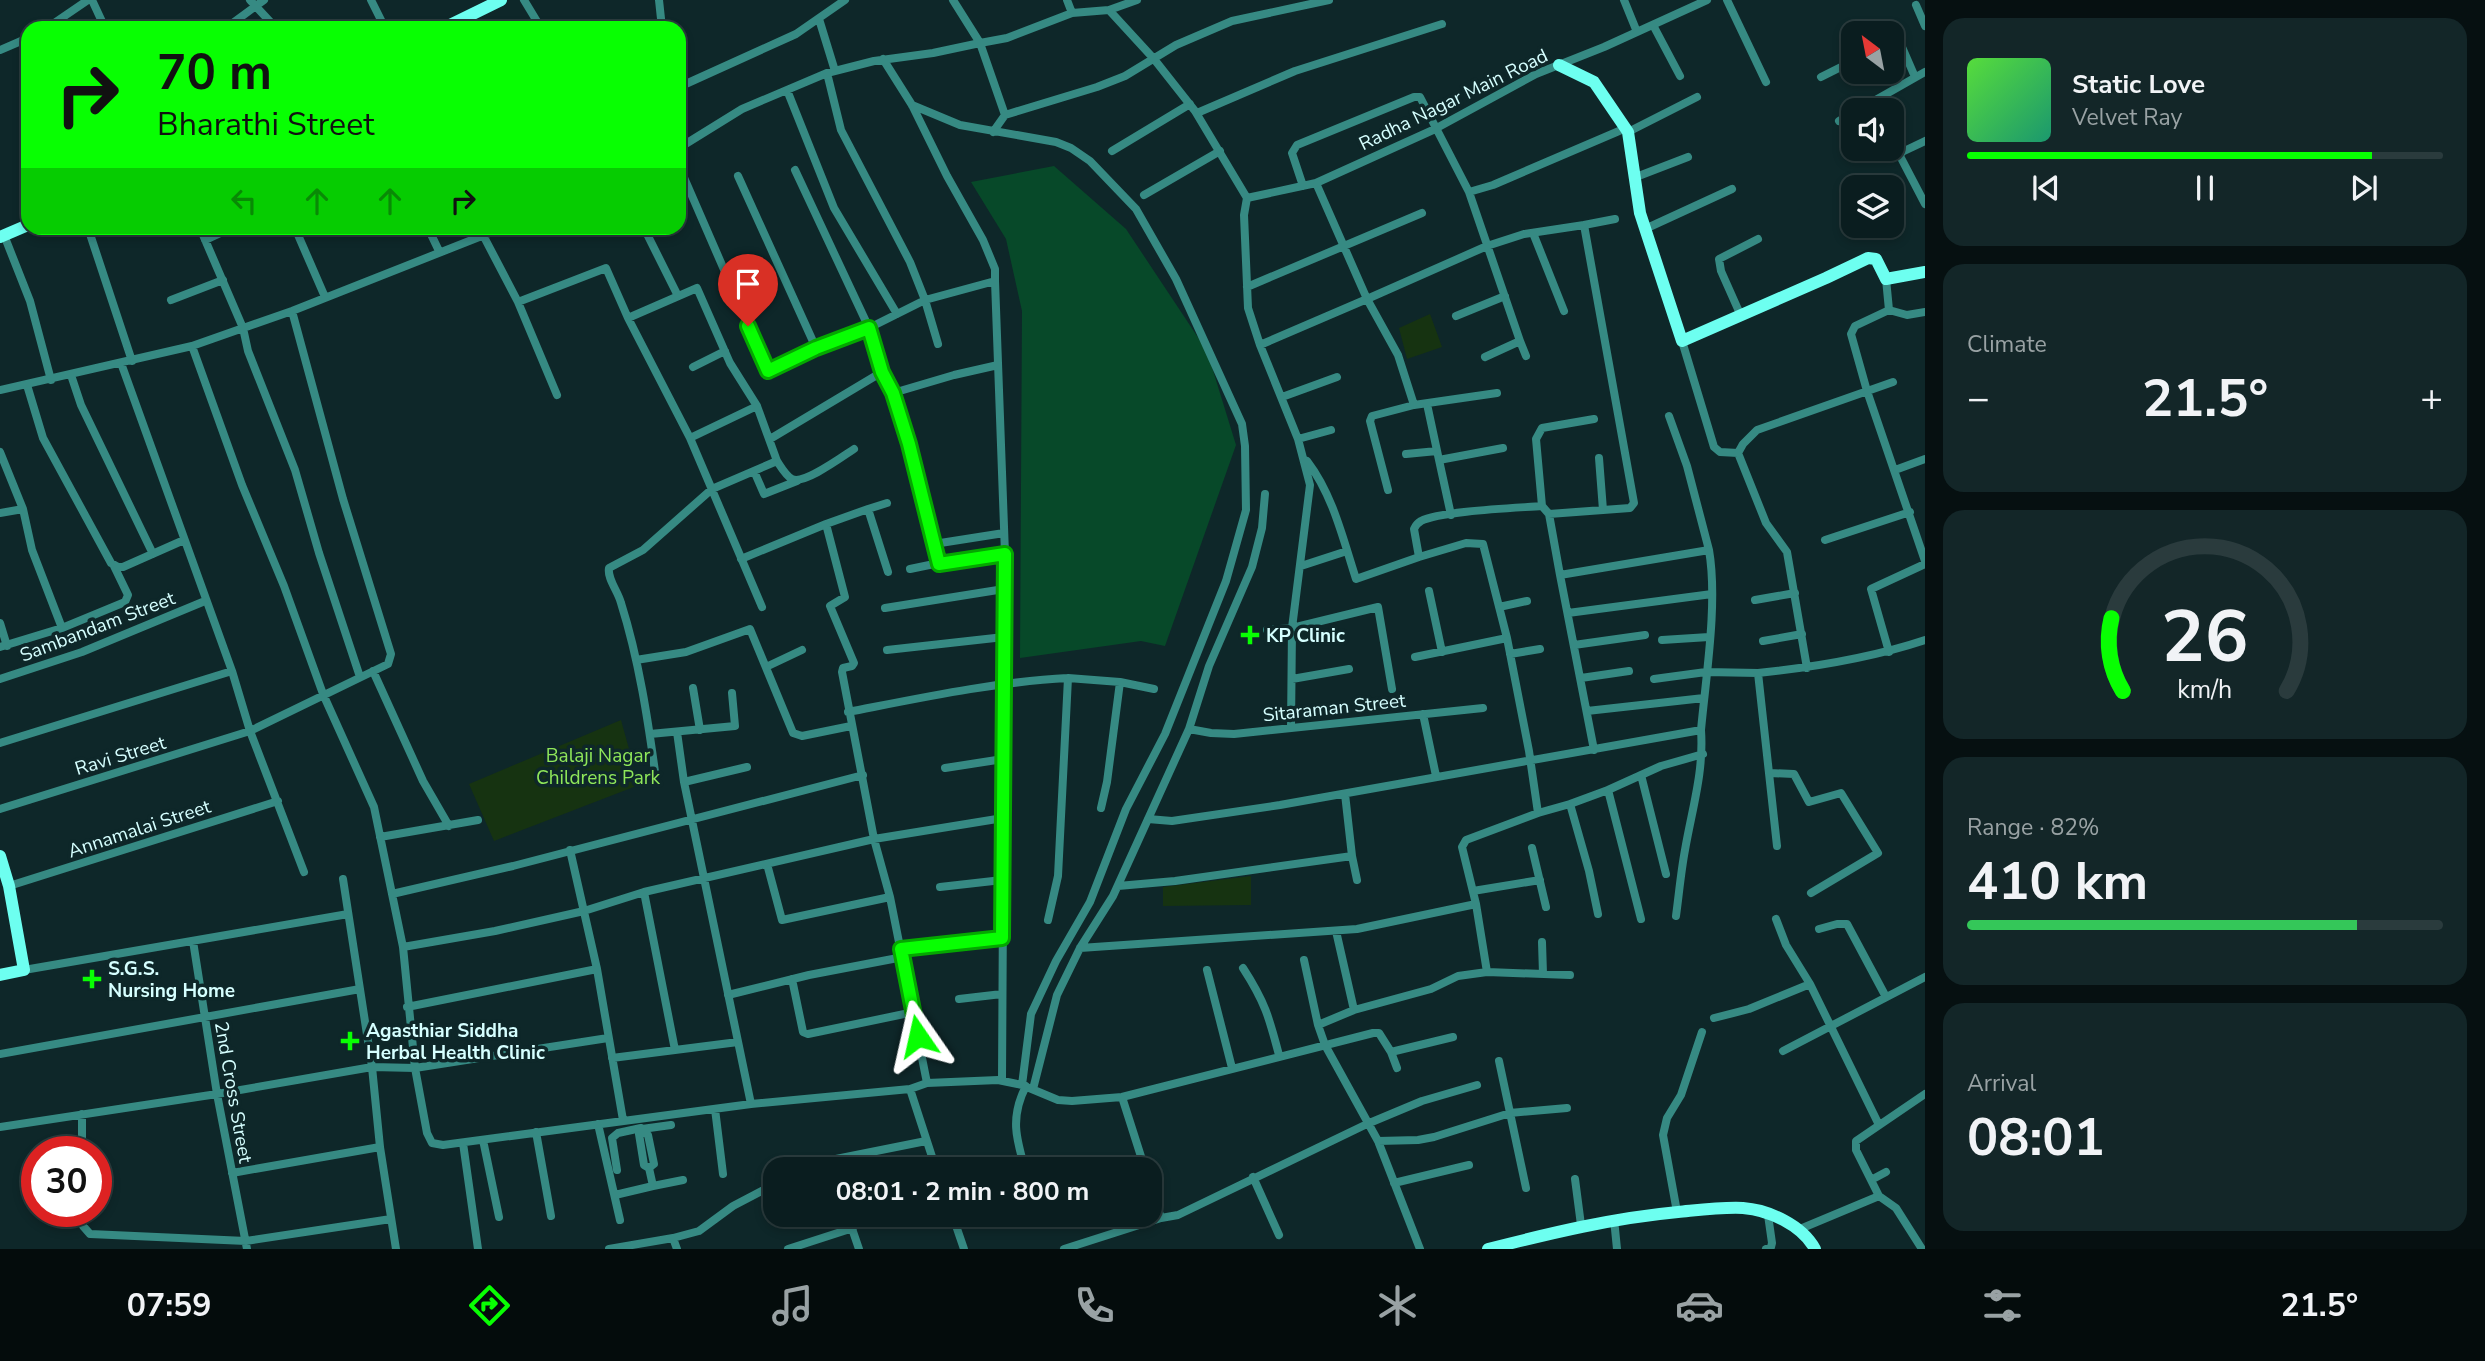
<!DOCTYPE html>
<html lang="en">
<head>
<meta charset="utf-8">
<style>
	body { margin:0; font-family:"Nunito Sans",sans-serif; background:#132628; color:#f1f3f6; height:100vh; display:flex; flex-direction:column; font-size:26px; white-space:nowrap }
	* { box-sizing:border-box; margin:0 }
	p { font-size:23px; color:#99a2a4 }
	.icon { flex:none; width:38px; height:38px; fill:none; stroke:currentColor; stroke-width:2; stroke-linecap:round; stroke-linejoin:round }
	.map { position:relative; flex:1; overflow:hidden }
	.drawer { display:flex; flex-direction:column; gap:18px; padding:18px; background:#061011; width:560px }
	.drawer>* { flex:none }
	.banner { position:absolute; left:21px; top:21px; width:665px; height:214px; border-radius:21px; box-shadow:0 4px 10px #0003,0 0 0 2px #2a3b3d; background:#08ff02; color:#111; overflow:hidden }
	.needle { width:46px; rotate:328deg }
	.tools { position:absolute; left:1841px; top:21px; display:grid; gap:14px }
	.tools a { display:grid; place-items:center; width:63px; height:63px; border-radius:14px; background:#0a1d1f; box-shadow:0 4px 10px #0003,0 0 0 2px #2a3b3d; font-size:35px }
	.speed { position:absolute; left:21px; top:1136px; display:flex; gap:14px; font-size:35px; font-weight:700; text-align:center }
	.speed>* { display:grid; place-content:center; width:91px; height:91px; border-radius:50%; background:#0a1d1f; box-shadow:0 4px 10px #0003,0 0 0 2px #2a3b3d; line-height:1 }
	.speed .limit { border:10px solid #d22; background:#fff; color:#111 }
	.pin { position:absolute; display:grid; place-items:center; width:60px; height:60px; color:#fff; margin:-72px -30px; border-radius:50% 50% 50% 0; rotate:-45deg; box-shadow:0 0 7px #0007 }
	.pin .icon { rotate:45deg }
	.me { position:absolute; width:77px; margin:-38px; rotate:349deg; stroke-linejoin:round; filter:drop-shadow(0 0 5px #0008) }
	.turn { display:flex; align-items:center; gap:24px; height:147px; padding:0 21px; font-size:32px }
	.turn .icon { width:91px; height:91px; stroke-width:2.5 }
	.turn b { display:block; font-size:49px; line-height:60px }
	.lanes { display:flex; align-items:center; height:66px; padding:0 21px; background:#0003; justify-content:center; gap:35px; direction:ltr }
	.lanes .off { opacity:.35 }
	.big { font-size:52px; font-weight:700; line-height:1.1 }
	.drawer .widget { flex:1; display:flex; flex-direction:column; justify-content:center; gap:10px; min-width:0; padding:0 24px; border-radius:21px; background:#132628 }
	.drawer .dial { align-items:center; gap:0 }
	.dial svg { height:182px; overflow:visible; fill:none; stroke:#2a3b3d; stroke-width:7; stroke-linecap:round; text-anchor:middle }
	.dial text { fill:#f1f3f6; stroke:none }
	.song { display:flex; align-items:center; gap:21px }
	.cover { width:84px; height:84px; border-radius:10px; background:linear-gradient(135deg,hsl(110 70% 55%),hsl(160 70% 35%)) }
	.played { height:7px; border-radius:4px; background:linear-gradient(90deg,#08ff02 85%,#2a3b3d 85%) }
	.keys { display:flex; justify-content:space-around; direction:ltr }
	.heat { display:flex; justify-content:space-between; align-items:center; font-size:38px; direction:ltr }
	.charge { height:10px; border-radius:5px; background:linear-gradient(90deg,#34c759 82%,#2a3b3d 0) }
	.trip { position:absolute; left:763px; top:1157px; width:399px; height:70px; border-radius:21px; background:#0a1d1f; box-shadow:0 4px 10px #0003,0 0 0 2px #2a3b3d; font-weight:700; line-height:70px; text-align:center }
	.tabs { display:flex; height:112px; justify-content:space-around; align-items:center; background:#040c0c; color:#99a2a4 }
	.tabs .icon { width:49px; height:49px }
	.tabs .on { color:#08ff02 }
	.tabs b { font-size:32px; color:#f1f3f6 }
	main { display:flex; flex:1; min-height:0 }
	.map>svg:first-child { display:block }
	.green { fill:#163311 }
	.water { fill:#074929 }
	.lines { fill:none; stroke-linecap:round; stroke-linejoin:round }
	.street { stroke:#368a83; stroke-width:8 }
	.secondary { stroke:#6dfff0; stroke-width:12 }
	.route-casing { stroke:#05a601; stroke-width:18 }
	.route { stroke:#08ff02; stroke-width:12 }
	.poi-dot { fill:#08ff02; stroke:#0e2729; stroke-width:2.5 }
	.labels { text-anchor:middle; stroke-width:7; stroke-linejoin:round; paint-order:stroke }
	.street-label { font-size:19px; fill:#d6ffff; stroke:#0e2729 }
	.poi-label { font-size:19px; font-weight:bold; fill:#d6ffff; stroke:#0e2729; text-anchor:start }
	.park-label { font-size:19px; fill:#8fe75a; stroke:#0e2729 }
</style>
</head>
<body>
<main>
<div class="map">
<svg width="1925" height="1249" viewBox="0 0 1925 1249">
	<rect width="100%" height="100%" fill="#0e2729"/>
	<path class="green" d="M1430,314L1442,347L1407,359L1399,328Z
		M621,720L639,785L494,841L469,784Z
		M1251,876V905L1163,906V887Z"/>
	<path class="water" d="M1054,166L1126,229L1207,351L1236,445L1165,646L1141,641L1020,658L1022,311L1006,239L971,182Z"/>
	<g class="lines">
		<path class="street" d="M92,0L105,28
			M250,0L276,28
			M371,0L385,28
			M524,0L541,28
			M659,0L662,28
			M953,0L980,43L1007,38L1072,13L1109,10L1154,59L1195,111L1247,198L1316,183L1433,130L1536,74L1604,47L1707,0
			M1067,0L1072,13
			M1624,0L1637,32
			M1727,0L1766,82
			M1916,5L1925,26
			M1109,10L1137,0
			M819,19L835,71
			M1653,25L1680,76
			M47,28L88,0
			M226,28L264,0
			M1892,43L1899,40L1915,77
			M0,50L28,38
			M883,59L912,105L947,176L983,240L995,269V281
			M827,73L841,130L910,262L925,300L938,344
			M1821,77L1853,61
			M679,87L796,34L845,0
			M787,90L834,208L897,314
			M912,105L960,125L1056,142L1071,148L1090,161L1136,209L1176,279L1242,424L1245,446L1246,510L1226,581L1165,734L1126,809L1090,902L1056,961L1031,1014L1022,1085
			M1858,110L1925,72
			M1197,113L1295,71L1442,24
			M1839,121L1853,113
			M993,132L1005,115
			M1628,132L1697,97
			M1925,141L1902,152L1900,156L1925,204
			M679,148L742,109L827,73L874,61L933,53L980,43L1005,115L1097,87L1125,76L1176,45L1232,21L1329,0
			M1112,151L1190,104
			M679,166L768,371L816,348L875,325L925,300L995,281L1005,554L1002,1080
			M795,170L869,328L882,372L893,393L909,444L939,563L1005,554
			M738,176L816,348
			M1636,177L1688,157
			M1303,186L1292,153L1297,145L1414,97H1420L1469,192L1520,341L1485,357
			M1469,192L1493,185L1626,128
			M1144,195L1220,151
			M1247,198L1244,215L1248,308L1260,345L1298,439L1310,485L1292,628L1291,727
			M1584,225L1615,219
			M88,228L132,361
			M200,228L243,328L248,351L295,470L319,553L360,677
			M295,228L325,297
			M428,228L439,251
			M644,228L678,296
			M1645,229L1732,189
			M1533,233L1564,311
			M4,235L30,301L51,380
			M483,235L518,302L557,395
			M205,240L231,228
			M1886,279L1889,310L1855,326L1851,334L1867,391L1925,561
			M1247,287L1422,213
			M171,300L223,280
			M518,302L606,268L628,318L690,438L762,607
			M1889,310L1907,315L1925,312
			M1456,316L1505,296
			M1741,316L1721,271L1719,259L1758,239
			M628,318L697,288L730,363L757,406
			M1520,341L1526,356
			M1682,341L1714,447L1720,452L1738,453
			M1260,345L1367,299L1316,183
			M192,346L242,485L284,586L323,694L374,807L403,947L415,1068L427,1133L432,1143L443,1145L751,1104L910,1089L927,1083L998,1080L1022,1085L1058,1100L1072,1101L1122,1097L1373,1033H1379L1391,1052L1453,1037
			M121,363L232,671L250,731L304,872
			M693,367L725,351
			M71,375L81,405L153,554
			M27,385L43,438L111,563L118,567H123L184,540
			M0,390L192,346L292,311L502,228
			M893,393L954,375L998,365
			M1497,393L1414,405L1398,355L1367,299L1487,246L1524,234L1584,225L1634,503L1630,508L1549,514L1560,575
			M1282,397L1337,377
			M1427,404L1439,460
			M1669,416L1687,466L1709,550
			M770,439L882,372
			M1298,439L1331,430
			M0,452L23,509L32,550L62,628
			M1406,454L1437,451
			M1599,458L1603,510
			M777,461C781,467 786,476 792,479C804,485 843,456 854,449
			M1307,461C1333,495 1343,539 1356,579L1419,557L1414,529C1416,525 1416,524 1421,521C1440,511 1516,508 1542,506L1549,514
			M1895,470L1925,459
			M754,471L764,494L797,481
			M1388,490L1370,421L1372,416L1414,405
			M887,503L868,509L888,572
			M1542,506L1536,439L1542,428L1594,419
			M0,513L23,509
			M1451,515L1439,460L1503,448
			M826,524L868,509
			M1825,540L1910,512
			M934,544L1004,533
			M741,559L826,524L845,597L830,606L854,663L852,666L843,668L842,672L874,839L890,897L927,1083
			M1301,566L1347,551
			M910,569L939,563
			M1429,591L1442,652
			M1755,600L1795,593
			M1499,607L1527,601
			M885,608L1004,589
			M1568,613L1712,594
			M0,623L7,646
			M1267,630L1292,628L1378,607L1392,689
			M1507,638L1529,751L1538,813
			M1662,640L1709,637
			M1763,641L1802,634
			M1574,645L1645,635
			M0,647L62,628L125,602L128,595L114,566
			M887,650L1004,637
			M1889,652L1871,589L1925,564
			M1510,654L1540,649
			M1415,657L1507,638L1483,544L1466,543L1419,557
			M636,660L686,652L750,629L793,733L802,736L851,726
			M766,667L802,650
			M1807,668L1787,552L1766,523L1738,453L1743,444L1757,430L1893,382
			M373,671L423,781L449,826
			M1068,678L1120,682L1107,782L1101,808
			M1581,678L1629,671
			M0,679L82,652L205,601
			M1292,679L1349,669
			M1654,679L1706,672L1758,673
			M1120,682L1154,689
			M693,688L700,730
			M1587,711L1704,698
			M848,712C920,698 994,682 1068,678L1058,876L1048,920
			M1423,714L1436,776
			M1189,729L1211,733L1234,734L1483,708
			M677,732L684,782L751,1104
			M650,734L735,726L732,693
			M0,743L232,671
			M945,768L1003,759
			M1769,773L1794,774L1809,802L1841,793L1878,853L1811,893
			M1641,775L1666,874
			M656,779C648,720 639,660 621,603C618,591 607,579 609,568L643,550L712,489L777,461L757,406L690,438
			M684,782L747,767
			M0,809L250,731L388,664L391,654L343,499L292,311
			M1148,819L1172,821L1280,805L1701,730C1706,676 1718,602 1709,550L1560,575L1594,750
			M380,837L478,820
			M1777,846L1758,673C1815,667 1871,658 1925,640
			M1532,848L1546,907
			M570,850L597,969L623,1120
			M1352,856L1357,880
			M767,864L782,920L890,897
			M343,879L372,1067L380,1147L396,1249
			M9,886L278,801
			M1118,886L1175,881L1352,856L1345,794
			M940,887L1002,880
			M1473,891L1540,880
			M644,892L675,1050
			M392,894L513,866L863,775
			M1476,904L1462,847L1466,840L1538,813L1570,804
			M1598,914L1589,871L1570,804L1608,790
			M1676,916C1679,894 1681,871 1685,850C1692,809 1704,772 1701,730
			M1641,919L1608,790L1661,766L1703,754
			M1776,919L1786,945L1810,984L1879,1125
			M1819,929L1837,924H1847L1886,997
			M1336,931L1354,1010L1318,1025L1325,1045L1378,1141L1420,1249
			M193,941L217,1094L247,1249
			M1542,942L1543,974
			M403,947L495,931L584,911L644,892L874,839L1003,818
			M1080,948L1357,929L1476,904L1487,972L1570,975
			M901,949L1002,938
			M1304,960L1318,1025
			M1243,968C1265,1002 1269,1017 1279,1055
			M24,970L348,914
			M1207,970L1232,1068
			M792,979L803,1032L808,1034L914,1012
			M728,995L809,975L903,957
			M959,999L1002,994
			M407,1007L597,969
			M1354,1010L1431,989L1458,976L1487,972
			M1714,1018L1749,1009L1810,984
			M1783,1051L1925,977
			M1391,1052L1397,1068
			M0,1054L360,989
			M612,1058L738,1042
			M1499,1061L1526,1188
			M910,1089L936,1169
			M1033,1089L1057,995L1080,948L1113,896L1189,729L1209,666L1252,567L1262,528L1265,494
			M1122,1097L1145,1169
			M715,1109L723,1174
			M82,1114V1152
			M598,1124L620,1220
			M0,1127L217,1094L372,1067L415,1068L608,1038
			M642,1131L648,1135L654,1164L649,1168
			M536,1132L551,1216
			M483,1140L499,1217
			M1378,1141L1418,1140L1434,1137L1510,1113L1567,1108
			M463,1143L478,1249
			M807,1169L826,1161L926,1141
			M1025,1169C1016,1138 1010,1117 1026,1086
			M617,1170L612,1138L618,1133L641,1128
			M232,1173L380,1147
			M1253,1177L1279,1235
			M1575,1179L1581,1225
			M1871,1180L1886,1172
			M1394,1183L1469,1165
			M1150,1184L1161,1218L1178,1215L1367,1124L1422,1101L1477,1085
			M653,1186L683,1180
			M615,1195L653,1186L649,1168L644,1165L639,1134L642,1129L671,1125
			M1879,1196L1896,1208L1922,1249
			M82,1211L83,1226L90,1234L246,1241L391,1219
			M1677,1212L1663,1135L1667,1118L1681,1095L1702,1032
			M847,1214L859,1249
			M952,1214L964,1249
			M1038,1214L1039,1219
			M1614,1219L1617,1249
			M1800,1229L1879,1196L1856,1150V1141L1925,1094
			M673,1238L677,1249
			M609,1249L673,1238L699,1231L733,1206L775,1184
			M788,1249L853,1228
			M1064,1249L1161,1218
			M1766,1249L1771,1247L1772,1243L1768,1215"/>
		<path class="secondary" d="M444,28L501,0
			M1559,65L1594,82L1628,132L1640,213L1682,341L1826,278L1868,258L1876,259L1886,279L1925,272
			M0,237L28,225
			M0,856L9,886L24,970L0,975
			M1488,1249C1551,1233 1613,1218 1678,1212C1699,1210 1721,1207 1743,1208C1769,1210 1802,1225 1815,1249"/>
	</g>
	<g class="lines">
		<defs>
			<path id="route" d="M748,326L768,371L816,348L869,328L882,372L893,393L909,444L939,564L1005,554L1002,938L901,949L918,1036"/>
		</defs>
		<use href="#route" class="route-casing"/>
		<use href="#route" class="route"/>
	</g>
	<g class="poi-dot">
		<path d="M1246.5 624.5h7v7h7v7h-7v7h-7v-7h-7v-7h7z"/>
		<path d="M88.5 968.5h7v7h7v7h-7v7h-7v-7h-7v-7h7z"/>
		<path d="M346.5 1030.5h7v7h7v7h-7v7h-7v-7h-7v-7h7z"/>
	</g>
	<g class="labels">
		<g class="street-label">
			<text transform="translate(1453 99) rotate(-26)" y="7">Radha Nagar Main Road</text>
			<text transform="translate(97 626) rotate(-21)" y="7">Sambandam Street</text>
			<text transform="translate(1334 707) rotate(-6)" y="7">Sitaraman Street</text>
			<text transform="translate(120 755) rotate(-17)" y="7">Ravi Street</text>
			<text transform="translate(139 828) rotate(-18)" y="7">Annamalai Street</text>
			<text transform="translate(234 1092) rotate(80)" y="7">2nd Cross Street</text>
		</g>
		<g class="poi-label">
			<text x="1266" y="642">KP Clinic</text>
			<text x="108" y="975">S.G.S.<tspan x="108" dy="22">Nursing Home</tspan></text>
			<text x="366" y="1037">Agasthiar Siddha<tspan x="366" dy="22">Herbal Health Clinic</tspan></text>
		</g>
		<g class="park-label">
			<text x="598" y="762">Balaji Nagar<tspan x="598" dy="22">Childrens Park</tspan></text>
		</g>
	</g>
</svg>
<div class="tools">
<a><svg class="needle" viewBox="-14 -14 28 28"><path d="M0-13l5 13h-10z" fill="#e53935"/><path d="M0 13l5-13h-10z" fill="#99a2a4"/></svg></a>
<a><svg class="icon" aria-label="sound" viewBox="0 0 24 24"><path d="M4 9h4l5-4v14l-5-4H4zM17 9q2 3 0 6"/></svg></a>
<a><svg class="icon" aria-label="layers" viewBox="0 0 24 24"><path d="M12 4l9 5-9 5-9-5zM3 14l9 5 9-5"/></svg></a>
</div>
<div class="speed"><div class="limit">30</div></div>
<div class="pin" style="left:748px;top:326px;background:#d93025"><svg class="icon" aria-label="arrive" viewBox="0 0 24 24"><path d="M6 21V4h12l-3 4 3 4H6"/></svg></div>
<svg class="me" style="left:918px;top:1036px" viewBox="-20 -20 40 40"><path d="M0-17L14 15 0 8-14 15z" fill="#08ff02" stroke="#fff" stroke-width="4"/></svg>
<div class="trip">08:01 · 2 min · 800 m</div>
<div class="banner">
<div class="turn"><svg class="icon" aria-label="right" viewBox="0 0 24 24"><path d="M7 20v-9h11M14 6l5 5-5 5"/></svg><div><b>70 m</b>Bharathi Street</div></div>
<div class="lanes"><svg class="icon off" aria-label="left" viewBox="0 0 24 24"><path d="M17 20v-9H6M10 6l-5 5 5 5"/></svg><svg class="icon off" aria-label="ahead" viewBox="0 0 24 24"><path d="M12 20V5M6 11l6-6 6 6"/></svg><svg class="icon off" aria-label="ahead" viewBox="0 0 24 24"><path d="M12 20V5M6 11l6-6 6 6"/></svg><svg class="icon" aria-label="right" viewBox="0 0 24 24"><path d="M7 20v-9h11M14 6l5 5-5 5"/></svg></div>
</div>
</div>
<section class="drawer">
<div class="widget">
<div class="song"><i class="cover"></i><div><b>Static Love</b><p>Velvet Ray</p></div></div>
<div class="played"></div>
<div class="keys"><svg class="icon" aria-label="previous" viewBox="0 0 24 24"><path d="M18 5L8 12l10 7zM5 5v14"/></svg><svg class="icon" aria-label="pause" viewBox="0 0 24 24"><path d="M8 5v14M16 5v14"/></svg><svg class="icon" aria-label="next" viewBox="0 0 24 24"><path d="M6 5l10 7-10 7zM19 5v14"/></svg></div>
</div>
<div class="widget"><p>Climate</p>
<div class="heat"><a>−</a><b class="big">21.5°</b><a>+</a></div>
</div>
<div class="widget dial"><svg viewBox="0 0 100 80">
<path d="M14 69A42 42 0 1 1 86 69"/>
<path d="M14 69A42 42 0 0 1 9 37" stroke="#08ff02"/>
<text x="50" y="56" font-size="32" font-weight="700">26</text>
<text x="50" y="72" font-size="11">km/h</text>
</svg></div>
<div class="widget"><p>Range · 82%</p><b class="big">410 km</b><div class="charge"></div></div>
<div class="widget"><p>Arrival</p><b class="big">08:01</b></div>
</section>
</main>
<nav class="tabs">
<b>07:59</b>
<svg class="icon on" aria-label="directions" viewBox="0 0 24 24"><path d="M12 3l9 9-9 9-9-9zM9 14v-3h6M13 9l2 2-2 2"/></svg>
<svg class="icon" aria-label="music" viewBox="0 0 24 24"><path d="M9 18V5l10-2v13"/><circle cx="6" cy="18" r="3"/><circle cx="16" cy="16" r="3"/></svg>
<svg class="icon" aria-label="phone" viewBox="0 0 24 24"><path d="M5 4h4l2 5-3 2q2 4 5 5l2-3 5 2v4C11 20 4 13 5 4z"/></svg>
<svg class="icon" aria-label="climate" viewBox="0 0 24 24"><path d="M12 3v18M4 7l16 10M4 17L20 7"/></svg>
<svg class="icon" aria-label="car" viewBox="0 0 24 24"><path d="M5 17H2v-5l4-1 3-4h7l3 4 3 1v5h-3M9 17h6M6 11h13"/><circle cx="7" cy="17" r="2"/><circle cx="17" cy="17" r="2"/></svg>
<svg class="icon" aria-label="filters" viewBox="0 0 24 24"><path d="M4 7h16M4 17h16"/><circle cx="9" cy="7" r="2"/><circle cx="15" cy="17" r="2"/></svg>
<b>21.5°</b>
</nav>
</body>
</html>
